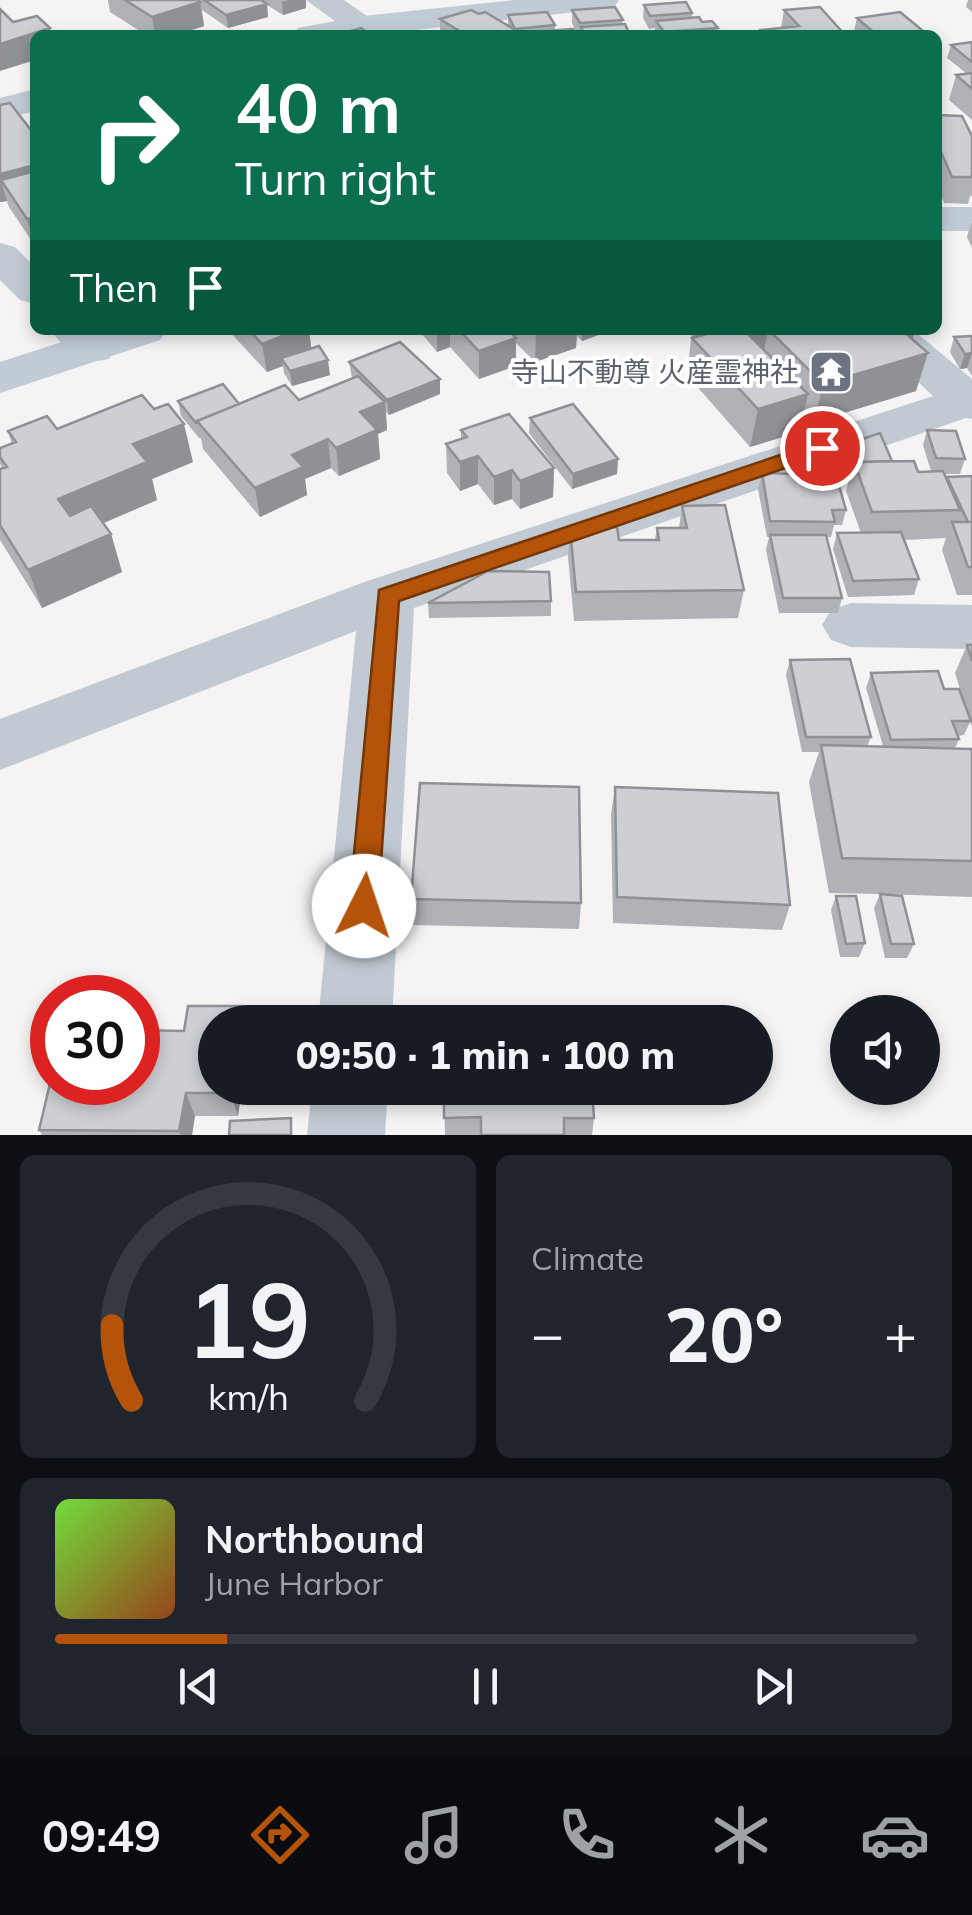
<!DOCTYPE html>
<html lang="en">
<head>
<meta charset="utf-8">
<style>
	body { margin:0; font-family:Mulish,"Noto Sans JP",sans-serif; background:#20242c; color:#f1f3f6; height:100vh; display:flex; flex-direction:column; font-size:38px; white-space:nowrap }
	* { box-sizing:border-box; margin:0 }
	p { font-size:32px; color:#9ea1a6 }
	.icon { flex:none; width:55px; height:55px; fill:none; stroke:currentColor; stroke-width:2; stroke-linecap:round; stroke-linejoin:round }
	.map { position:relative; height:1135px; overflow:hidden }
	.drawer { display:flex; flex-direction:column; gap:20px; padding:20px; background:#0d0f14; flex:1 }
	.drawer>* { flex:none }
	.hud { position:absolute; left:30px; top:30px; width:912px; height:305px; border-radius:15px; box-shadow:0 5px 15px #0003; background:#0b6e4f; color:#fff; overflow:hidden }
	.buttons { position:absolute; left:830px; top:995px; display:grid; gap:20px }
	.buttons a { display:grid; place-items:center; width:110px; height:110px; border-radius:50%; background:#171b24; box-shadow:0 5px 15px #0003; font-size:50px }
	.speed { position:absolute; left:30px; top:975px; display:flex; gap:20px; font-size:50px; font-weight:700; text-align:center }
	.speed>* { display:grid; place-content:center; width:130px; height:130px; border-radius:50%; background:#171b24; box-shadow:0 5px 15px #0003; line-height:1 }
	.speed .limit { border:15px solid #d22; background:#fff; color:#111 }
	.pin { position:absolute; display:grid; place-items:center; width:85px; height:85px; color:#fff; margin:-42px; border:5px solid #fff; border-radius:50%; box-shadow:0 2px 10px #0007 }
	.me { position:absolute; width:110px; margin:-55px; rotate:4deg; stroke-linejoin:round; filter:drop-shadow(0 0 8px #0008) }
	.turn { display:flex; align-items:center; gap:35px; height:210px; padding:0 40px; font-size:45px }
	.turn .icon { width:130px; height:130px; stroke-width:2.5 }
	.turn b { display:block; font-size:70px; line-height:85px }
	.then { display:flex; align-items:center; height:95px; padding:0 40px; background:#0003; gap:20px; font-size:38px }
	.big { font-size:75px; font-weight:800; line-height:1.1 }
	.drawer .tile { flex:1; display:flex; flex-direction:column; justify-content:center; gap:15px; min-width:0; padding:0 35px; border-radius:15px; background:#20242c }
	.drawer .dial { align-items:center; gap:0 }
	.dial svg { height:260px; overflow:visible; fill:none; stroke:#363941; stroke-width:7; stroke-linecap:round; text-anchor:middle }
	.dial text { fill:#f1f3f6; stroke:none }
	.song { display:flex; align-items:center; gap:30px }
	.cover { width:120px; height:120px; border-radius:15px; background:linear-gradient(135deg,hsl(100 70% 55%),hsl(20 70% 35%)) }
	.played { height:10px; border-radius:5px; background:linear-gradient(90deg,#b45309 20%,#363941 20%) }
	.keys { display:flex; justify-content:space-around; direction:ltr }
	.heat { display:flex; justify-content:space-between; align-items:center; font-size:55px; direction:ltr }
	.drawer .tiles { flex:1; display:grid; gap:20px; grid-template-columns:1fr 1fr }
	.tile:last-child { grid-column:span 2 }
	.trip { position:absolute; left:198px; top:1005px; width:575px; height:100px; border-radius:50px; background:#171b24; box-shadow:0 5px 15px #0003; font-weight:800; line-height:100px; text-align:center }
	.tabs { display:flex; height:160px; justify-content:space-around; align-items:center; background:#090b0e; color:#9ea1a6 }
	.tabs .icon { width:70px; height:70px }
	.tabs .on { color:#b45309 }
	.tabs b { font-size:45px; color:#f1f3f6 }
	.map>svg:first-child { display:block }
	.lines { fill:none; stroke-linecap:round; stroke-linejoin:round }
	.street { fill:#c1cad2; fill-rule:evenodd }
	.secondary { fill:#c1cbd6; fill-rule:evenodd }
	.wall { fill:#b0b2b7 }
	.shaded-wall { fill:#909195 }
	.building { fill:#cdcfd5; stroke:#909195; stroke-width:2.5 }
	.route { fill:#b45309; stroke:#753606; stroke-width:2.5 }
	.labels { text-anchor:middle; stroke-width:8; stroke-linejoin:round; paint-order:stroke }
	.worship-label { font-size:28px; fill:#5b616d; stroke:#fff; text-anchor:end }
</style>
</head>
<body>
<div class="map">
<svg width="972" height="1135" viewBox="0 0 972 1135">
	<rect width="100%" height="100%" fill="#f5f3f3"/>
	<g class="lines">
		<path class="street" d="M306,0H344L394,35H354Z
			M0,243L15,247L35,267V304L20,300L0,280Z
			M51,330H100L116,349L109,359C81,366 67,353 51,330Z
			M862,330H913L972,379V419L966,418L414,608L392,1022H318L356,631L0,770V719L367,581L933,396Z
			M851,603L972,605V649L851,647L831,640L822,625L831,610Z
			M312,1088H388L385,1135H307Z"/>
		<path class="secondary" d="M514,0H619L614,7L603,9L370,35H293L298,28L363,16Z
			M35,89V111L0,120V98Z
			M938,207H972V231H938Z
			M99,330H167L160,340L0,393V362Z"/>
	</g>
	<path class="wall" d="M108,0H197L199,1V0H306V8L283,15L267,5L268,17L228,28L202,10L204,26L176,35H146L110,12Z
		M968,0H972V12L966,7Z
		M644,5L692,13V18L718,28L717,35H655V28L649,29L643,18Z
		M572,10L623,20L622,24L630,35H578L572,23Z
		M784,10L845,35H761V30L781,28Z
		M479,14L508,26V15L555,25V30L577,35H440V19Z
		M857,18L928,35H859L854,31Z
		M972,42V120L949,100L956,75L966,73L947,58L951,45Z
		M0,105L35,134V246L9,207L7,201L0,202Z
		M938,115L972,136V196H970L968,204L944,203L938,187Z
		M971,223H972V248L967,237Z
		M228,330H309L311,349L330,375L292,386L284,373L283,366L267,372Z
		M422,330H612L582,341L577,336L576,348L535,362L516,343V366L479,379L450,347L437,352L422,334Z
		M692,330H915L913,339L916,391L814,422L804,411L799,432L750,447L687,375Z
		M972,336V376L967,368L960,369L950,352L954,337Z
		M349,362L440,394L389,415L386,412L387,430L378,434L380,459L339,476L331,468L305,479L307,495L260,517L203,449L201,438H199L181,416L178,401L239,404L299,400L352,378Z
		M530,418L618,459L617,474L572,489L529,433Z
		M57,429L193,462L152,479L157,500L103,523L111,534L122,572L42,608L0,540V469H2L0,463V448L12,444L8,431Z
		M461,430L554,468L553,497L520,509L512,499L494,505L478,484L460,491L447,473L446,444L461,438Z
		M927,430L965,459L960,474H944L946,479L972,476V595H957L942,550L946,538L904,540L919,579L914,595L848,597L833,549L837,533H861L846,491L849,480L838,461L842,446L892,461L918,472L931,471L923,445Z
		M762,473L846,510L842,525H834L831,537H826L842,598L838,613H779L766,550L769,537H767L758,489Z
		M682,506L744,590L738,618L574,621L568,557L570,528L619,540H655L657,528H679Z
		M551,601V616L429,618L428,603Z
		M967,645H972V727L970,722L964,735L958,736L959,739L955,748L972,749V897L880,894L914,944L907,958H885L874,908L880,894L829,893L809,782L819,752H802L786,675L790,660L871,737L867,746H883L866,688L871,673L944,689L966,708L955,673Z
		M615,787L790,905L782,930L613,923L611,814Z
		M836,896L865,943L859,957H840L831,910Z
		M411,899L581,903L579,929L413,925Z
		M242,1006L247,1022H215L242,1088L238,1116H195L192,1135H42L39,1130L153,1030L184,1031Z
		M444,1088L594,1118L592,1135H445Z"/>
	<path class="shaded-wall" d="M289,0H306V8L283,15L282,2Z
		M200,2L204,26L176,35H155L152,17Z
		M267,4L268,17L228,28L226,15Z
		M50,28L52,35H35V60L0,71V44Z
		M35,165V193L1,180L7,201L0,202V174Z
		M35,217V245L27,219Z
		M298,330H309L312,354L281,358L283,366L267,372L262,344Z
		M437,330H450V347L437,352Z
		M499,330H516V366L479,379V351Z
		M548,330H577L576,348L535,362L536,334Z
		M582,330H612L582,341Z
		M765,330H768L761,367L749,335Z
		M905,330H915L907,359L928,353L916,391L814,422L823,384Z
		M972,353L967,368L960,369L965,354Z
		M328,360L330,375L292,386L290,371Z
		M440,379V394L389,415L387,400Z
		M808,394L799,432L750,447L758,409Z
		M385,402L387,430L378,434L380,459L339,476L336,448L360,412Z
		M184,424L193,462L152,479L157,500L71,537L58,499L133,444Z
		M328,439L331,468L305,479L307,495L260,517L255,488L292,455Z
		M478,456V484L460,491V462Z
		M618,459L617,474L572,489L573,474Z
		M554,468L553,497L520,509V481Z
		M512,470V499L494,505V477Z
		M111,534L122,572L42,608L28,570Z
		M142,1005L153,1030L138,1031Z
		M242,1006L247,1022H240Z
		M231,1088H242L238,1116L230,1093Z
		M186,1093L195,1116L192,1135H181L179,1131Z"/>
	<path class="building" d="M125,0H197L200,2L152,17Z
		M204,0H261L267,4L226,15Z
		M686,2L692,13L650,16L644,5Z
		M615,7L623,20L580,23L572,10Z
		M820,7L845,35H766L761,30L799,26L784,10Z
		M0,9L13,22L37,16L50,28L0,44Z
		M471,10L479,14L485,12L524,35H466L440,19Z
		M547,12L555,25L515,29L508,15Z
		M900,12L928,35H877L857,18Z
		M699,17L702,22L712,21L718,28L664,32L656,21Z
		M625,24L630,35H585L581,27Z
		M361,28L371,35H337Z
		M573,29L577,35H533L531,32Z
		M972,42V62L951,45Z
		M972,73V89L956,75Z
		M10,103L34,134H35V165L0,174V105Z
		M938,115L962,116L972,136V177H952L938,145Z
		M35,171V217L27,219L1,180Z
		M249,330H298L262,344Z
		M459,330H508L516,338L479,351Z
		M532,330H548L536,334Z
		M721,330H765L749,335L808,394L758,409L692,338Z
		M769,330H905L903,331L928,353L823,384Z
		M972,336V353L965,354L954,337Z
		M400,342L440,379L387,400L349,362Z
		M319,346L328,360L290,371L281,358Z
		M358,376L385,402L360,412L377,430L336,448L328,439L292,455L303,467L255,488L197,421L285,385L299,400Z
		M223,384L239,404L197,421L198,422L196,423L178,401Z
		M142,395L154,409L168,404L184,424L133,444L147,462L58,499L70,516L91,506L111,534L28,570L0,525V469L7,467L0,457V448L16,442L8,431L47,416L57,429Z
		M573,404L618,459L573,474L530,418Z
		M509,414L554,468L520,481L512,470L494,477L478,456L460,462L446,444L467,437L461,430Z
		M927,430L956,431L965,459L936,458Z
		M880,433L892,461L854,462L853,465L842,446Z
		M914,461L918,472L943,471L960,510L872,512L854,462Z
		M762,473L836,475L846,510H832L835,522L770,521Z
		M972,476V522H968L947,477Z
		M725,505L744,590L576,592L570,528L617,527L619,540H659L657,528H687L682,506Z
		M952,522H972V567H968Z
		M901,532L919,579L853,581L837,533Z
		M770,535H826L842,598H783Z
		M488,571L549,572L551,601L428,603Z
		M967,645H972V661Z
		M850,659L871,737H806L790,660Z
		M938,671L944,689H959L971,721H952L959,739L891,740L871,673Z
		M821,745L972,749V861L842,858Z
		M420,783L579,787L581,903L411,899Z
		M615,787L778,793L790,905L617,897Z
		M880,894L902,896L914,944H891Z
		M836,896H856L865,943L846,944Z
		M142,1005L138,1027V1006Z
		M188,1006H242L240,1022H215V1088H231L230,1093H186L179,1131L39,1130L52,1075V1082H138V1030L184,1031Z
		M444,1088H592L594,1118H564V1135H481V1117L444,1118Z
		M291,1118V1135H229L230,1121Z"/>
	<path class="route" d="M822,441L832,448L829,453L399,601L378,906L374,915L364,919L353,915L349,906L379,590Z"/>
	<defs>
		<symbol id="temple-square" viewBox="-11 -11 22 22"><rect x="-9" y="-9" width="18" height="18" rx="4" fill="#6b7280" stroke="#fff"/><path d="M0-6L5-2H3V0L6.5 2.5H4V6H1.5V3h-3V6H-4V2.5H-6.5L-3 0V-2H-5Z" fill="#fff"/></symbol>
	</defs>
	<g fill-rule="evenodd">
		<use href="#temple-square" x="806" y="347" width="50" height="50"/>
	</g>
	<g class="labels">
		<g class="worship-label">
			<text x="798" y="382">寺山不動尊 火産霊神社</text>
		</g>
	</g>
</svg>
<div class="buttons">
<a><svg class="icon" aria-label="sound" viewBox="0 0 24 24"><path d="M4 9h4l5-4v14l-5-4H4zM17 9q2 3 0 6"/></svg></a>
</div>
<div class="speed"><div class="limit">30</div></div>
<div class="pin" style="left:822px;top:448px;background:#d93025"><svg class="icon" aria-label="arrive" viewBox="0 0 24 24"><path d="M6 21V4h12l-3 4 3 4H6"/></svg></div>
<svg class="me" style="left:364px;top:906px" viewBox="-20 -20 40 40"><circle r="19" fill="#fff"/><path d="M0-13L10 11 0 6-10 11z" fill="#b45309"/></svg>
<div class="trip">09:50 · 1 min · 100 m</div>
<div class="hud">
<div class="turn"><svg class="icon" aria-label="right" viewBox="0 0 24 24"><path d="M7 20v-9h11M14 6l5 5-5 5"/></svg><div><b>40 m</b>Turn right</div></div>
<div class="then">Then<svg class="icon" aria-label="arrive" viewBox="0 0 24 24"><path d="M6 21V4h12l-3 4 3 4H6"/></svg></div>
</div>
</div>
<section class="drawer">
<div class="tiles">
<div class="tile dial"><svg viewBox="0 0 100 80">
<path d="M14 69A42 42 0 1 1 86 69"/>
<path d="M14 69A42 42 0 0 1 8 46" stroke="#b45309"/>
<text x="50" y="56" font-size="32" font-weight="700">19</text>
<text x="50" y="72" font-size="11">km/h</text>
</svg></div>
<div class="tile"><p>Climate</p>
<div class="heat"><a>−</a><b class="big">20°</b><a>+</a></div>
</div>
<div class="tile">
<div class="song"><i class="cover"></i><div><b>Northbound</b><p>June Harbor</p></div></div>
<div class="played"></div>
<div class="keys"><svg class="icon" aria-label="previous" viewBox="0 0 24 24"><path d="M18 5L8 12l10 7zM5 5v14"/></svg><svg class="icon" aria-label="pause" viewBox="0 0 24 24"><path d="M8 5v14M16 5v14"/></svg><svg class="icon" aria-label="next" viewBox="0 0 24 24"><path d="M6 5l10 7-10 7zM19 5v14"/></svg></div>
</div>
</div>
</section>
<nav class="tabs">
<b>09:49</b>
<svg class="icon on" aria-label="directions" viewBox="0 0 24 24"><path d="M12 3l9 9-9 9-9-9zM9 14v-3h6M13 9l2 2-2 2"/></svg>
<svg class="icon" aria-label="music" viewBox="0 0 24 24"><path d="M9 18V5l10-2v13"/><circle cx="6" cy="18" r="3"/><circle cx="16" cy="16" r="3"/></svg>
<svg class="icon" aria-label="phone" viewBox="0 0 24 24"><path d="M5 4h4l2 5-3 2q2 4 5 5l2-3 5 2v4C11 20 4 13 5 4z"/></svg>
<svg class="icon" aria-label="climate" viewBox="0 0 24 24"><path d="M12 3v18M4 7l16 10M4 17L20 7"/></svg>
<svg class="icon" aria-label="car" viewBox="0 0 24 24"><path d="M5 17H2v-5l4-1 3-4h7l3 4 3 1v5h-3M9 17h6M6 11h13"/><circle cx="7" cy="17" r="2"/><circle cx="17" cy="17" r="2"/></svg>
</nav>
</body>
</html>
